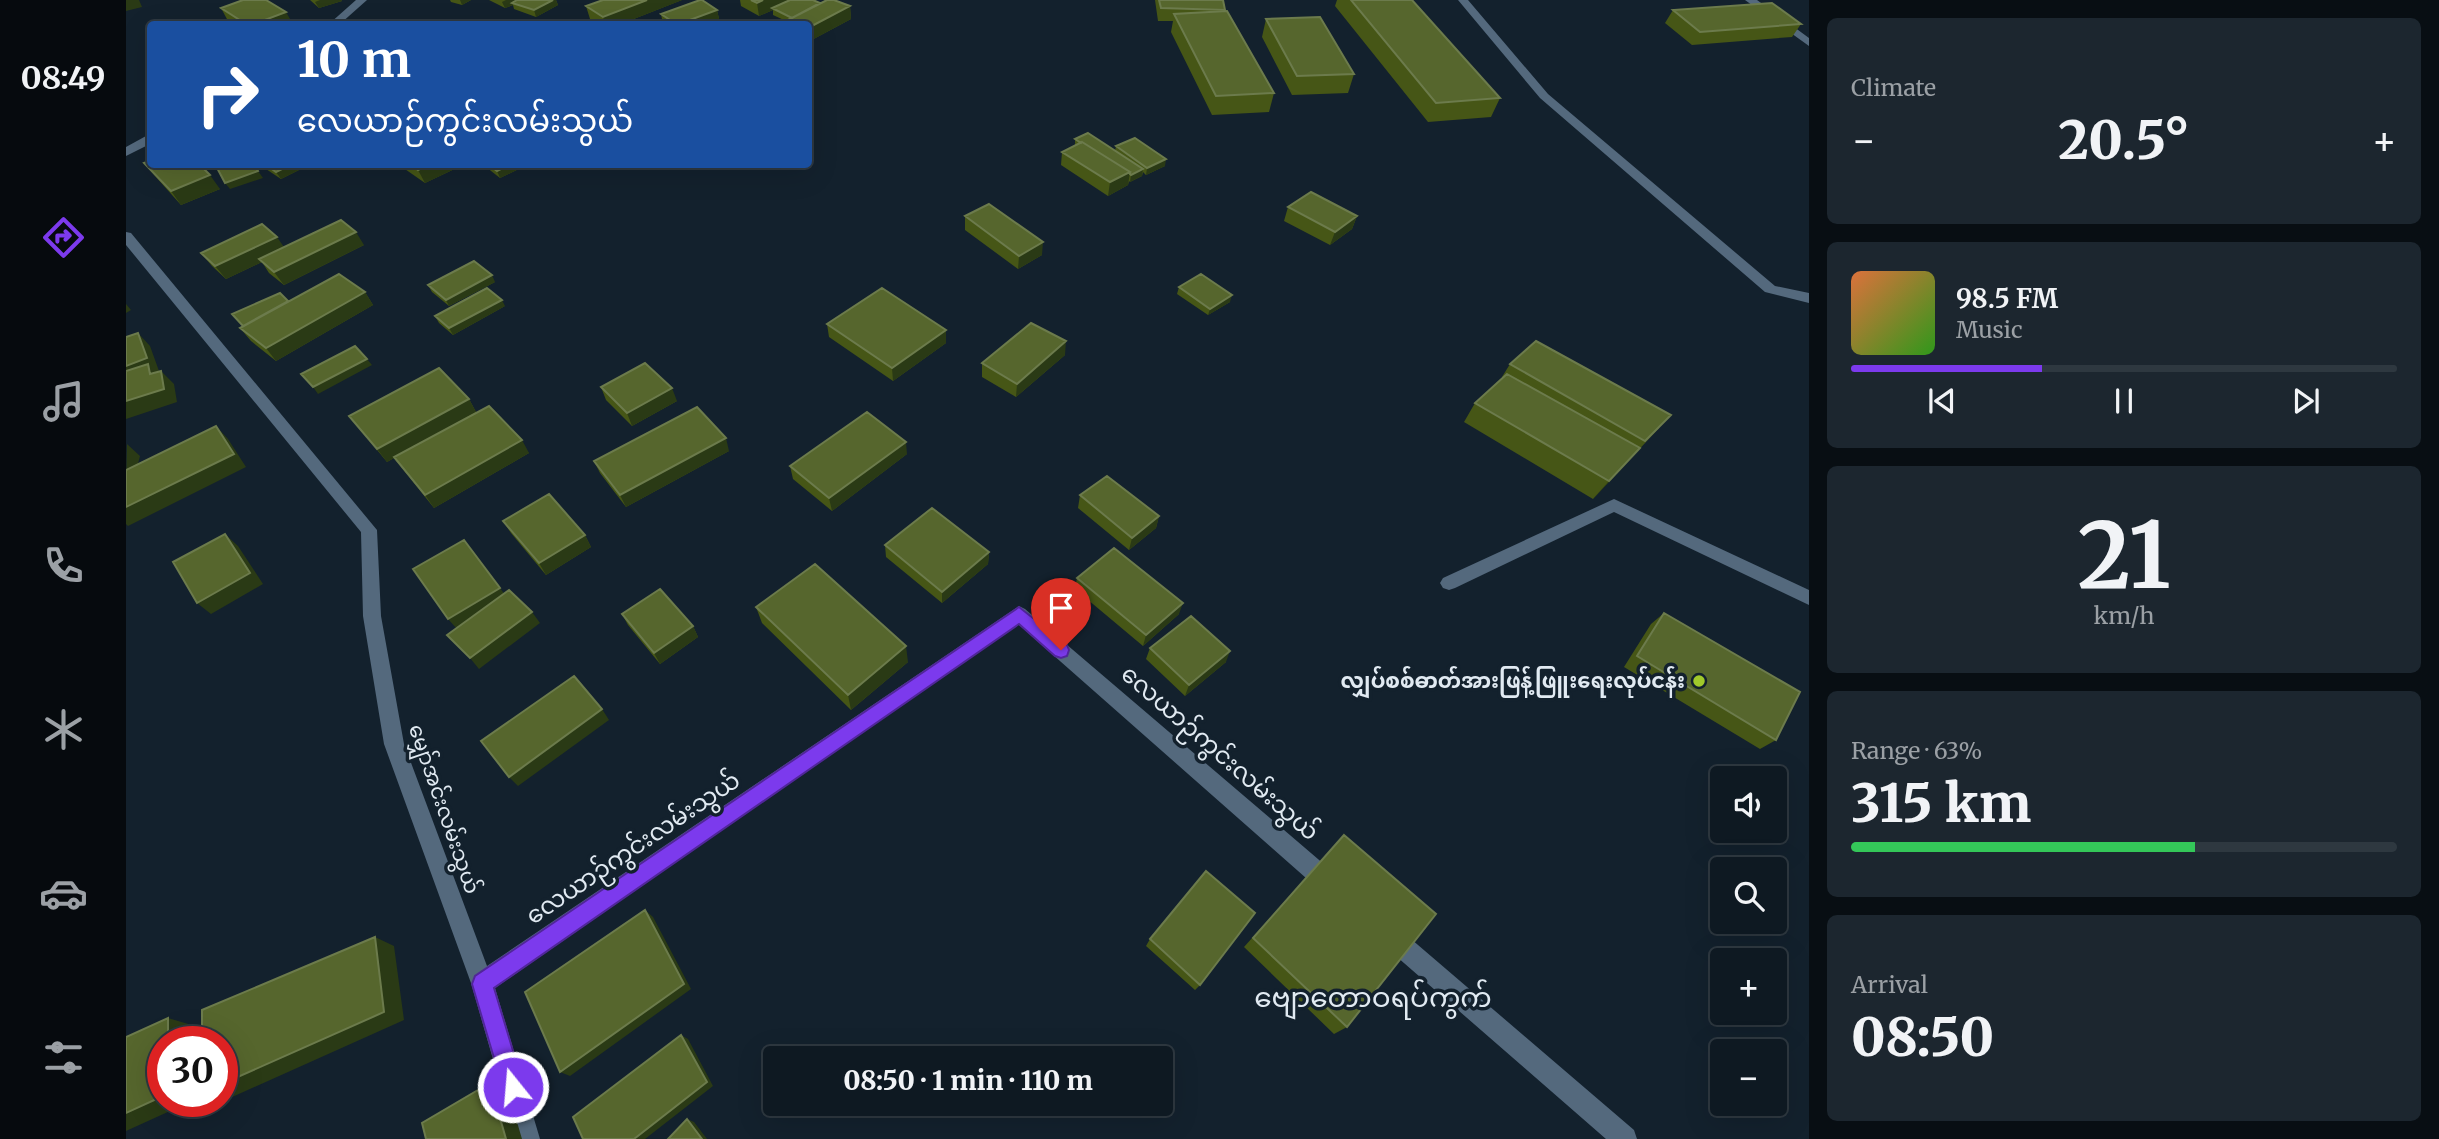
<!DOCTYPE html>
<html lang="en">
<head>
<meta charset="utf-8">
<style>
	body { margin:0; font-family:Merriweather,"Noto Sans Myanmar",serif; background:#1c262f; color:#f1f3f6; height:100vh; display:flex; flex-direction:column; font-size:26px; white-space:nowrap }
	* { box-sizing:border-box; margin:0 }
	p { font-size:23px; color:#9ba0a5 }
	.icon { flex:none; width:38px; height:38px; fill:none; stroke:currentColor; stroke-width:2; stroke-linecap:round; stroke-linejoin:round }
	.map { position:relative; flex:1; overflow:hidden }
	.panel { display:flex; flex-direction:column; gap:18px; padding:18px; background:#080e13; width:630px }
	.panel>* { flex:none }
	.banner { position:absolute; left:21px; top:21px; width:665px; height:147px; border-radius:7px; box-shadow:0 7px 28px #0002,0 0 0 2px #2e3840; background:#1a4fa0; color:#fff; overflow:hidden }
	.tools { position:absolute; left:1584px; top:766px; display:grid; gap:14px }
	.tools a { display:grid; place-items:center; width:77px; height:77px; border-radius:7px; background:#0e1922; box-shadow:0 7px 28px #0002,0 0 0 2px #2e3840; font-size:35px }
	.speed { position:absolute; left:21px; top:1026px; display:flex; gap:14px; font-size:35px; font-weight:700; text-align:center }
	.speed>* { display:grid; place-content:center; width:91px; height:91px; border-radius:50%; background:#0e1922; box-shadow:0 7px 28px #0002,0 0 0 2px #2e3840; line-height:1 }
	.speed .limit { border:10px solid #d22; background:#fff; color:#111 }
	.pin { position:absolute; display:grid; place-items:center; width:60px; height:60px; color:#fff; margin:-72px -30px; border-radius:50% 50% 50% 0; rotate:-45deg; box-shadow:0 0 7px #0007 }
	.pin .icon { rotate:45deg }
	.me { position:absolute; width:77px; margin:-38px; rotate:343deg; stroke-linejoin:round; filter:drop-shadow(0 0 5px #0008) }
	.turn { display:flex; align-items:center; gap:24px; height:147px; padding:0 35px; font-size:32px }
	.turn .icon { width:91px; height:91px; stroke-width:2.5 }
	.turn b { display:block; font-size:49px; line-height:60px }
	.big { font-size:52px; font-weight:800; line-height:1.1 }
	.panel .card { flex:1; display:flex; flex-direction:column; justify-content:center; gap:10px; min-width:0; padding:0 24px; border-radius:10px; background:#1c262f }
	.panel .dial { align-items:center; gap:0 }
	.dial b { font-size:91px; line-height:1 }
	.song { display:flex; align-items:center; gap:21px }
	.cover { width:84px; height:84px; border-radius:10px; background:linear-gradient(135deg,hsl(20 70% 55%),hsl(110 70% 35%)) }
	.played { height:7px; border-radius:4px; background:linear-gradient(90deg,#7c3aed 35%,#2e3840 35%) }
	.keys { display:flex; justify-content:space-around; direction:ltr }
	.heat { display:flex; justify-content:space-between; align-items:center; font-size:38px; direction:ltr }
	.charge { height:10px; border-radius:5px; background:linear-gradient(90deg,#34c759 63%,#2e3840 0) }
	.trip { position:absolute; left:637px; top:1046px; width:410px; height:70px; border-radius:7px; background:#0e1922; box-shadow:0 7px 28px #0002,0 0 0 2px #2e3840; font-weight:800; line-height:70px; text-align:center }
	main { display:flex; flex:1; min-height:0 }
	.tab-bar { display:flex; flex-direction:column; width:126px; justify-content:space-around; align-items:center; background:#060a0e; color:#9ba0a5 }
	.tab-bar .icon { width:49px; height:49px }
	.tab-bar .selected { color:#7c3aed }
	.tab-bar b { font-size:32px; color:#f1f3f6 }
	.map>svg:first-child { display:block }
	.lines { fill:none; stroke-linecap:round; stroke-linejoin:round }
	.minor { fill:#54697d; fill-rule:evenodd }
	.wall { fill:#465616 }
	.shaded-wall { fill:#2a3a15 }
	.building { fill:#56662d; stroke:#6c7b4c; stroke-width:2 }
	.route { fill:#7c3aed; stroke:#51269a; stroke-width:2 }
	.poi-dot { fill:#a0c92b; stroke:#13212d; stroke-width:2.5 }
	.labels { text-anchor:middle; stroke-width:7; stroke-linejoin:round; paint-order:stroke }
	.poi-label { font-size:21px; font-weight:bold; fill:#e1eaf2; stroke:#13212d; text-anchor:end }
	.street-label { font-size:21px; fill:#e1eaf2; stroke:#13212d }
	.near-street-label { font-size:24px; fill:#e1eaf2; stroke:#13212d }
	.near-quarter-label { font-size:28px; fill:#e1eaf2; stroke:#13212d }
</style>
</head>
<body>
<main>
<nav class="tab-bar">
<b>08:49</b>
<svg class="icon selected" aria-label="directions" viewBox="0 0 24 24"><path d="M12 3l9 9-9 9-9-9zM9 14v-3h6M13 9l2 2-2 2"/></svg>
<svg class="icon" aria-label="music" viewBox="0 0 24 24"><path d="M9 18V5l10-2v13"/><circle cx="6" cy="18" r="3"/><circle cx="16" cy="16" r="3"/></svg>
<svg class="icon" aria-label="phone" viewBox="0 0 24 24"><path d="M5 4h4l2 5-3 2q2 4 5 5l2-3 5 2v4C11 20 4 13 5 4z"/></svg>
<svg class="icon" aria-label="climate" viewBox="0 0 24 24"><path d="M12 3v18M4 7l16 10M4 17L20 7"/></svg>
<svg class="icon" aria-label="car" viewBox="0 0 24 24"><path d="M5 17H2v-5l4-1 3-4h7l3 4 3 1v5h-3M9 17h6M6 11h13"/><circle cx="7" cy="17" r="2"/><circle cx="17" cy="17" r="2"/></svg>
<svg class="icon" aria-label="filters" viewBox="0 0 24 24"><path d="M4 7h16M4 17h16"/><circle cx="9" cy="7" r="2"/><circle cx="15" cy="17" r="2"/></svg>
</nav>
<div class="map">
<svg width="1683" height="1139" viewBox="0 0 1683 1139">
	<rect width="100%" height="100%" fill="#13212d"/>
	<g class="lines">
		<path class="minor" d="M230,0H241L214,24H203Z
			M1332,0H1342L1422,94L1649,286L1683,293V303L1639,292L1414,98Z
			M1619,0H1631L1683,38V46Z
			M20,136H24V144L0,156V147Z
			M0,232L5,233L251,530L255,616L278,744L361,966L893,606L899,609L1213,877L1216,885L1213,893L1205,896L1197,893L892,624L369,988L414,1139H390L345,983L258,744L237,616L235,532L0,245Z
			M1488,499L1683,590V605L1488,512L1329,588L1323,590L1317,588L1314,583L1317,578Z
			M1263,924L1271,927L1508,1130L1511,1139H1480L1255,943L1252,935L1255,927Z"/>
	</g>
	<path class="wall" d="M184,0H215L216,1L193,8Z
		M324,0H345L336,5L325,2Z
		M363,0H430L432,5L410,17L388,9L387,5L379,8Z
		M556,0L495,24H473L464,19L460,6Z
		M614,0H687L694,3L724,6L725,19L682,42V24L660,21L647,15V10L633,16L615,6Z
		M1029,0H1097L1099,11L1148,93L1143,112L1086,115L1045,32L1047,21H1032Z
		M1211,0H1286L1374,98L1365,117L1302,122L1209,6Z
		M95,8L167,24H108L102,21Z
		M591,10L594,23L590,24H537L535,14Z
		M1547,10L1675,24L1666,37L1566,45L1539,23Z
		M1140,19L1228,74L1222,93L1166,95L1136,37Z
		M949,139L989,151L990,146L1039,166L1020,175L1017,172L1016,176L1004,182L1003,181L1002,185L982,196L935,165L936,152L949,146Z
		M18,163L94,189L55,205L29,176Z
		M137,164H169L173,170L155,179L140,169Z
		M275,164H339L299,183L276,167Z
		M359,164H403L374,178L360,167Z
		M1162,207L1231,216L1226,229L1204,245L1158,221Z
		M839,216L916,255L892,269L839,230Z
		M238,245L158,285L143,273L136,262L100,279L86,266L75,253L158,247Z
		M369,282L323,306L306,292L302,285Z
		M1053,287L1104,302L1082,315L1051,294Z
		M239,292L247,305L150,361L125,341L114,328L162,301Z
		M379,306L327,335L313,323L309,316Z
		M701,324L820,330V343L767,381L703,337Z
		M939,355L890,397L856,377V363Z
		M1384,364L1533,428L1467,499L1338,422L1349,403L1376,378V377Z
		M475,387L551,401L506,426L480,400Z
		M343,399L350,412L403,453L308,508L268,458L261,462L223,416Z
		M603,451L500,507L474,473L468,461Z
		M781,454L706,511L667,479L664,466Z
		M954,495L1033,516L1030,528L1003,550L952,508Z
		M377,521L459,535L465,547L420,575L385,533Z
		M759,545L863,552L862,564L816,603L760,557Z
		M951,578L1053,614L1017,646L949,589Z
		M630,607L782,662L725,710L636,623Z
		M1538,613L1650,740L1634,749L1498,667L1525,624Z
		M496,614L567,626L572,637L534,664L502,625Z
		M1024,648L1100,662L1059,696L1020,659Z
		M1218,835L1221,1027L1208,1034L1118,947Z
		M1024,939L1074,985L1069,990L1020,946Z"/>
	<path class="shaded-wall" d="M0,0H13L16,7L0,11Z
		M194,0H215L216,1L193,8L189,2Z
		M334,0H345L336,5Z
		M380,0H397L386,3L387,5L379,8L376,2Z
		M427,0H430L432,5L410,17L408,10Z
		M521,0H556L495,24H479L477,17Z
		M637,0H668L646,8L647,10L633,16L631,3Z
		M724,6L725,19L682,42V28Z
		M591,10L594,23L590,24H553Z
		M160,12L167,24H128Z
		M1040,159L1039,166L1020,175L1021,168Z
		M166,164H169L173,170L155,179L150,172Z
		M304,164H339L299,183L292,170Z
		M385,164H403L374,178L371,171Z
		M1017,169L1016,176L1004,182L1005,175Z
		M132,171L137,178L104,189L99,183Z
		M1004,172L1002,185L982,196L984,182Z
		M84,175L94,189L55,205L45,191Z
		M1231,216L1226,229L1204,245L1209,232Z
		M230,232L238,245L158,285L148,272Z
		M151,237L160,250L133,259L136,262L100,279L89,266Z
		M917,242L916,255L892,269L893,256Z
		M366,275L369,282L323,306L320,300Z
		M239,292L247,305L150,361L140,348Z
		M1106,295L1104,302L1082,315L1084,309Z
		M376,300L379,306L327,335L323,328Z
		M0,304L5,310L0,313Z
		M820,330V343L767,381L766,368Z
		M12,333L24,346L33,371L0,384V366Z
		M940,341L939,355L890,397L891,384Z
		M241,359L246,365L192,394L187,387Z
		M35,371L48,384L51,402L0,419V401Z
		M546,388L551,401L506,426L501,413Z
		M343,399L350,412L261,462L251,449Z
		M90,426L102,439L120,467L2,526L0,524V507Z
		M600,438L603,451L500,507L494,495Z
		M396,440L403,453L308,508L299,495Z
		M780,442L781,454L706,511L703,498Z
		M1,444L14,456L7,483L0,484Z
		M1514,448L1498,466L1467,499L1483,481Z
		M1033,516L1030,528L1003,550L1006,538Z
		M99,534L112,546L137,584L85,614L71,603Z
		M459,535L465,547L420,575L413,563Z
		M863,552L862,564L816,603V592Z
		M374,588L382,599L332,630L322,619Z
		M1057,603L1053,614L1017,646L1020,635Z
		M406,612L414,623L353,669L344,658Z
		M567,626L572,637L534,664L528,653Z
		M780,646L782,662L725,710L722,695Z
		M1104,651L1100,662L1059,696L1063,685Z
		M476,709L483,720L392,786L383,777Z
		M519,910L527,917L565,989L444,1076L434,1072Z
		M249,937L268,946L278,1020L104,1098L96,1097V1084Z
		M42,1018L69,1026L70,1041H42Z
		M555,1035L562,1039L587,1086L519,1139H508Z
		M364,1083L381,1088L396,1139H380Z
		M37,1096V1101H66L0,1131V1113Z
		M561,1119L568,1122L581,1139H576Z"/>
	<path class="building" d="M117,0H140L160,12L128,24H120L95,8Z
		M391,0H427L408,10L386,3Z
		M477,0H521L477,17L460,6Z
		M574,0H576L591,10L553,24H550L535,14Z
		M625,0H637L631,3Z
		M664,0H687L694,3L666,18L646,8Z
		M701,0H708L724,6L682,28V24H654Z
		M1033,0H1097L1099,10L1035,8Z
		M1225,0H1286L1374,98L1310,103Z
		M1646,3L1675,24L1574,32L1547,10Z
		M1101,11L1148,93L1090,96L1048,14Z
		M1194,17L1228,74L1171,76L1140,19Z
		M962,133L1017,169L1005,175L1004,174V172L956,142L955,143L949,139Z
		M1009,138L1040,159L1021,168L990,146Z
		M956,142L1004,172L984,182L936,152Z
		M24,161V164H73L84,175L45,191L18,163Z
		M89,164H128L132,171L99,183Z
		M139,164H166L150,172Z
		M285,164H304L292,170Z
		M362,164H385L371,171Z
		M1185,192L1231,216L1209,232L1162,207Z
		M863,204L917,242L893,256L839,216Z
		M215,220L230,232L148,272L133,259Z
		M136,224L151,237L89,266L75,253Z
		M348,261L366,275L320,300L302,285Z
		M213,274L239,292L140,348L114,328Z
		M1075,274L1106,295L1084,309L1053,287Z
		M361,288L376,300L323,328L309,316Z
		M756,288L820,330L766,368L701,324Z
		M154,293L162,301L117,326L106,314Z
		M905,323L940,341L891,384L856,363Z
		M12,333L21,358L0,366V337Z
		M1410,341L1545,415L1519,441L1384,364Z
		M229,346L241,359L187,387L175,374Z
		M519,363L546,388L501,413L475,387Z
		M22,364L24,374L35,371L38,389L0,401V371Z
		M313,368L343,399L251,449L223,416Z
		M1381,374L1514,448L1483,481L1349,403Z
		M363,406L396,440L299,495L268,457Z
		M571,407L600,438L494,495L468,461Z
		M741,412L780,442L703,498L664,466Z
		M90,426L108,454L0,507V470Z
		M981,476L1033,516L1006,538L954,495Z
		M423,494L459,535L413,563L377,521Z
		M806,508L863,552L816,592L759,545Z
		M99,534L124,573L71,603L47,562Z
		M338,540L374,588L322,619L287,569Z
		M988,548L1057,603L1020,635L951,578Z
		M689,564L780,646L722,695L630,607Z
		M534,589L567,626L528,653L496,614Z
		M383,590L406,612L344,658L321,635Z
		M1538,613L1674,692L1650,740L1511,656Z
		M1065,616L1104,651L1063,685L1024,648Z
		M448,676L476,709L383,777L355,741Z
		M1218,835L1310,914L1221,1027L1127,938Z
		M1080,871L1129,913L1074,985L1024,939Z
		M519,910L558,984L434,1072L399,992Z
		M249,937L258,1012L96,1084V1041H76V1010Z
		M42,1018V1041H37V1096L0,1113V1037Z
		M555,1035L581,1082L508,1139H457L447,1117Z
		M364,1083L380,1139H300L296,1123Z
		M561,1119L576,1139H542Z"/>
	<path class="route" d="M893,607L941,645L943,650L941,656L935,658L929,656L893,624L368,988L398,1087L395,1095L387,1098L379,1095L346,984L349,976Z"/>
	<circle class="poi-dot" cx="1573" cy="681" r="7"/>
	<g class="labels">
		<g class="poi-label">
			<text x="1559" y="688">လျှပ်စစ်ဓာတ်အားဖြန့်ဖြူးရေးလုပ်ငန်း</text>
		</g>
		<g class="street-label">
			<text transform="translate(318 809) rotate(71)" y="7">မျှော်အင်းလမ်းသွယ်</text>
		</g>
		<g class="near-street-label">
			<text transform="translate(1094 753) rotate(41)" y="8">လေယာဉ်ကွင်းလမ်းသွယ်</text>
			<text transform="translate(507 848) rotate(-34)" y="8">လေယာဉ်ကွင်းလမ်းသွယ်</text>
		</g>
		<g class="near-quarter-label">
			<text x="1247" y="1007">ဗျောတောဝရပ်ကွက်</text>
		</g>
	</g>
</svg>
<div class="tools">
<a><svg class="icon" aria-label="sound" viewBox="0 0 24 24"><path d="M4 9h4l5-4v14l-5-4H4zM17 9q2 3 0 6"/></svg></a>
<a><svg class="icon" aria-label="search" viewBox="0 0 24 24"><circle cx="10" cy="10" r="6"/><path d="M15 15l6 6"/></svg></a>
<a>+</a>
<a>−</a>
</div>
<div class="speed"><div class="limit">30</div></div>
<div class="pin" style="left:935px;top:650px;background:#d93025"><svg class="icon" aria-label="arrive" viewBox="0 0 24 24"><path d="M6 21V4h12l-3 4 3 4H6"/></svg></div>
<svg class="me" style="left:387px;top:1087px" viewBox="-20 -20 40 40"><circle r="17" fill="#7c3aed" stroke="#fff" stroke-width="3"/><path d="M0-11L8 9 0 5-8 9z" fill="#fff"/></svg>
<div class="trip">08:50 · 1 min · 110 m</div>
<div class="banner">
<div class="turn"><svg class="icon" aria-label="right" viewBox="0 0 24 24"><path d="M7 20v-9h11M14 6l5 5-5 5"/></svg><div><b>10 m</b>လေယာဉ်ကွင်းလမ်းသွယ်</div></div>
</div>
</div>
<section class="panel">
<div class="card"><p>Climate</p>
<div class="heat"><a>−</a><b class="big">20.5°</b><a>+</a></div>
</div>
<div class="card">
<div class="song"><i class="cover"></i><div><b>98.5 FM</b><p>Music</p></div></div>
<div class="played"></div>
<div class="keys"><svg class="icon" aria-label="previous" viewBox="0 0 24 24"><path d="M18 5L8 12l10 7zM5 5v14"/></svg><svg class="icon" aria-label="pause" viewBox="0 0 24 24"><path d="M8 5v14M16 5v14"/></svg><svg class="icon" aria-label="next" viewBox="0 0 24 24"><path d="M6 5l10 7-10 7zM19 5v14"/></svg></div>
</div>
<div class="card dial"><b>21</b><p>km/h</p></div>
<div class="card"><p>Range · 63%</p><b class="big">315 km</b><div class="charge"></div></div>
<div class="card"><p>Arrival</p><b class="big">08:50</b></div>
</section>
</main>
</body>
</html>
